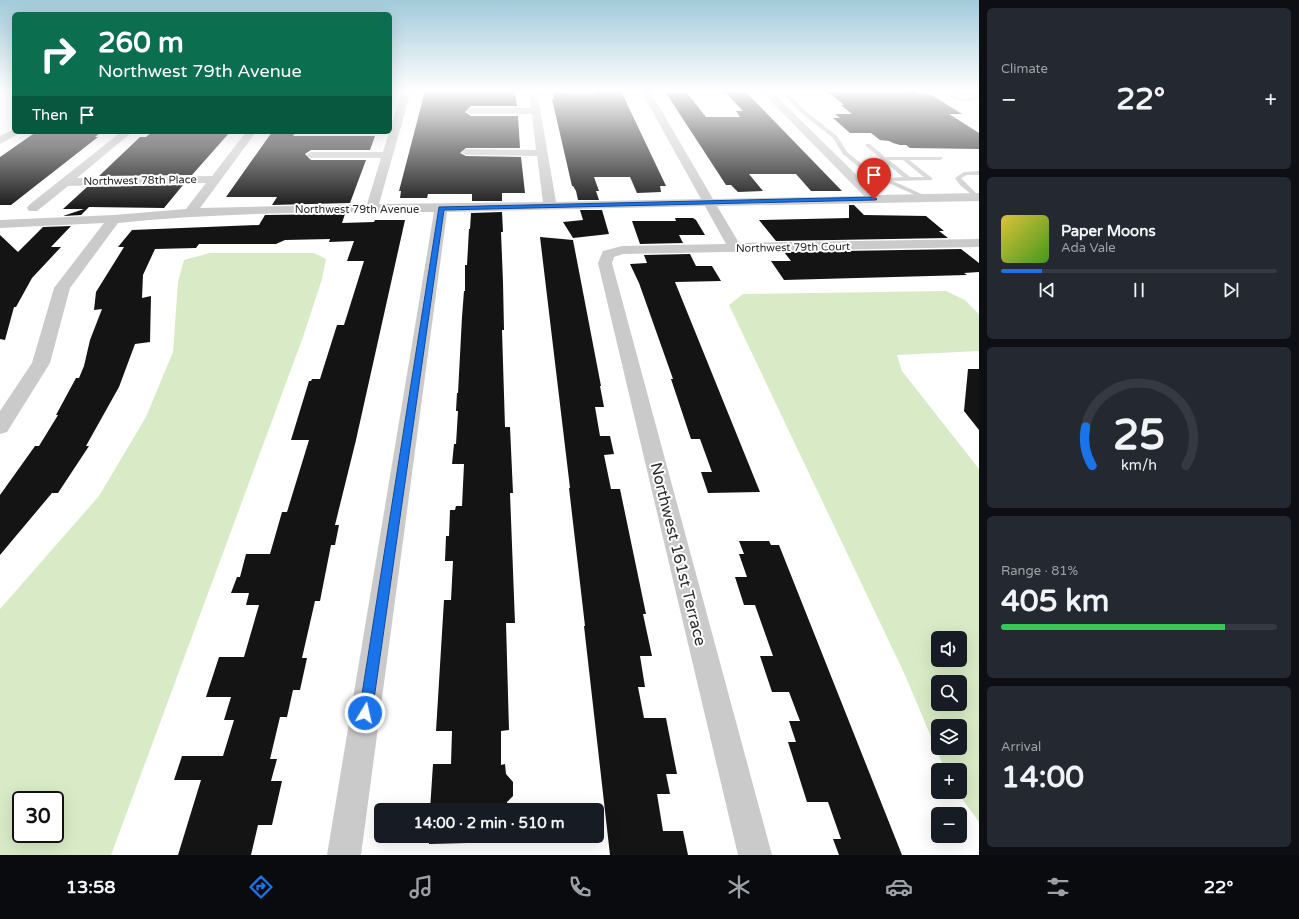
<!DOCTYPE html>
<html lang="en">
<head>
<meta charset="utf-8">
<style>
	body { margin:0; font-family:"Varela Round",sans-serif; background:#242831; color:#f1f3f6; height:100vh; display:flex; flex-direction:column; font-size:15px; white-space:nowrap }
	* { box-sizing:border-box; margin:0 }
	p { font-size:13px; color:#9ea1a6 }
	.icon { flex:none; width:22px; height:22px; fill:none; stroke:currentColor; stroke-width:2; stroke-linecap:round; stroke-linejoin:round }
	.map { position:relative; flex:1; overflow:hidden }
	.sheet { display:flex; flex-direction:column; gap:8px; padding:8px; background:#0d0f14; width:320px }
	.sheet>* { flex:none }
	.top-card { position:absolute; left:12px; top:12px; width:380px; height:122px; border-radius:6px; box-shadow:0 4px 16px #0002; background:#0b6e4f; color:#fff; overflow:hidden }
	.tools { position:absolute; left:931px; top:631px; display:grid; gap:8px }
	.tools a { display:grid; place-items:center; width:36px; height:36px; border-radius:6px; background:#171b24; box-shadow:0 4px 16px #0002; font-size:20px }
	.speed { position:absolute; left:12px; top:791px; display:flex; gap:8px; font-size:20px; font-weight:700; text-align:center }
	.speed>* { display:grid; place-content:center; width:52px; height:52px; border-radius:50%; background:#171b24; box-shadow:0 4px 16px #0002; line-height:1 }
	.speed .limit { border:2px solid #111; border-radius:6px; background:#fff; color:#111 }
	.pin { position:absolute; display:grid; place-items:center; width:34px; height:34px; color:#fff; margin:-41px -17px; border-radius:50% 50% 50% 0; rotate:-45deg; box-shadow:0 0 4px #0007 }
	.pin .icon { rotate:45deg }
	.me { position:absolute; width:44px; margin:-22px; rotate:9deg; stroke-linejoin:round; filter:drop-shadow(0 0 3px #0008) }
	.turn { display:flex; align-items:center; gap:14px; height:84px; padding:0 20px; font-size:18px }
	.turn .icon { width:52px; height:52px; stroke-width:2.5 }
	.turn b { display:block; font-size:28px; line-height:34px }
	.then { display:flex; align-items:center; height:38px; padding:0 20px; background:#0003; gap:8px; font-size:15px }
	.big { font-size:30px; font-weight:800; line-height:1.1 }
	.sheet .tile { flex:1; display:flex; flex-direction:column; justify-content:center; gap:6px; min-width:0; padding:0 14px; border-radius:6px; background:#242831 }
	.sheet .dial { align-items:center; gap:0 }
	.dial svg { height:104px; overflow:visible; fill:none; stroke:#363941; stroke-width:7; stroke-linecap:round; text-anchor:middle }
	.dial text { fill:#f1f3f6; stroke:none }
	.song { display:flex; align-items:center; gap:12px }
	.cover { width:48px; height:48px; border-radius:6px; background:linear-gradient(135deg,hsl(50 70% 55%),hsl(100 70% 35%)) }
	.played { height:4px; border-radius:2px; background:linear-gradient(90deg,#1a73e8 15%,#363941 15%) }
	.keys { display:flex; justify-content:space-around; direction:ltr }
	.heat { display:flex; justify-content:space-between; align-items:center; font-size:22px; direction:ltr }
	.charge { height:6px; border-radius:3px; background:linear-gradient(90deg,#34c759 81%,#363941 0) }
	.trip { position:absolute; left:374px; top:803px; width:230px; height:40px; border-radius:6px; background:#171b24; box-shadow:0 4px 16px #0002; font-weight:800; line-height:40px; text-align:center }
	.tab-bar { display:flex; height:64px; justify-content:space-around; align-items:center; background:#090b0e; color:#9ea1a6 }
	.tab-bar .icon { width:28px; height:28px }
	.tab-bar .selected { color:#1a73e8 }
	.tab-bar b { font-size:18px; color:#f1f3f6 }
	main { display:flex; flex:1; min-height:0 }
	.map>svg:first-child { display:block }
	.water { fill:#d8ebc6; fill-rule:evenodd }
	.building { fill:#141414 }
	.lines { fill:none; stroke-linecap:round; stroke-linejoin:round }
	.lane { fill:#cacaca; fill-rule:evenodd }
	.street { fill:#cacaca; fill-rule:evenodd }
	.route { fill:#1a73e8; stroke:#114b97 }
	.labels { text-anchor:middle; stroke-width:4; stroke-linejoin:round; paint-order:stroke }
	.far-street-label { font-size:11px; fill:#2d2d2d; stroke:#fff }
	.near-street-label { font-size:16px; fill:#2d2d2d; stroke:#fff }
</style>
</head>
<body>
<main>
<div class="map">
<svg width="979" height="855" viewBox="0 0 979 855">
	<rect width="100%" height="100%" fill="#fff"/>
	<path class="water" d="M210,253H314L326,259L322,279L303,337L111,855H0V609L99,496L146,417L173,352L178,282L184,260ZM21,800H55V834H21Z
		M946,291L965,300L979,314V351L897,355L902,371L979,469V822L957,792H960V770H945L905,675L729,305L743,294ZM938,638H960V660H938ZM938,682H960V704H938ZM938,726H960V748H938Z"/>
	<path class="building" d="M425,91H515L517,106H471L465,112L471,116H518L520,148H466L460,153L466,156L521,157L525,193H502V201H472V194H428L427,198H400L401,191H399Z
		M593,91H621L666,186H660L661,192L637,193L630,177H594L599,191H596L599,200H578L576,191L573,186H572L552,99H554L553,93L594,94Z
		M914,91L918,94H930L962,114H949L979,133V149L910,148L906,145H900L893,143L889,141L880,140L871,133H850L833,118H840L835,114H852L841,105H844L828,92Z
		M725,92H746L842,191H811L796,174H749L763,191L738,192L731,185H726L666,93H687L706,117H740L736,111H743Z
		M36,132H101L95,137H98L11,205H0V157Z
		M152,132H230L192,175L99,176L140,137H146Z
		M272,132H296L293,136H375L370,150H311L305,154L311,160H366L350,203L272,205L277,197H226Z
		M183,185L164,208L89,207L81,215L63,216L84,209H63L87,187Z
		M849,205H854L864,215L926,216L944,231H939L948,238L776,241L759,220L849,218Z
		M580,210H602L609,234L573,238L563,222L583,220Z
		M502,212L503,232H501L503,282L504,330H502L505,427H510L513,493H510L515,623H506L509,730L501,731V765L505,764L506,774L513,782V796L507,802V810H430L433,764H451L452,731H436L444,600H451L453,561H445L446,536H449L450,510H455L456,506H462L464,464H452L454,444H456L458,411H456L457,393H458L462,317L464,291H465V265H467L469,229H470L471,213Z
		M345,214L342,223L374,222L375,220H405L356,440L335,525H339L335,545H331L320,601H315L302,658H307L300,690H293L287,717H280L270,759H277L271,781H282L272,825H258L251,855H178L201,780H174L182,756H223L234,720H224L231,697H206L219,657H244L259,605H246L249,593H231L237,577H240L246,554H270L282,512H287L309,440H291L309,381H311L312,379H320L337,325H344L364,261H347L354,241L329,242L330,239L285,240L276,244H199L196,248L155,249L143,275L142,298L151,296L150,342L135,344L119,387L86,446H89L58,493H52L0,555V495L35,446H39L58,415H56L76,378H79L84,366L90,340L102,309L94,310L96,292L124,247H118L132,230L259,225L265,215Z
		M675,218H693L696,220L705,235H679L683,243L640,244L632,221H676Z
		M71,226L51,247H61L32,278L16,307H14L5,340L0,339V235L18,252L43,227Z
		M540,237L573,240L601,386H600L604,407H595L600,436H610L614,454L604,455L611,489H620L646,614H643L652,656H640L645,687H638L644,718H666L677,774H666L670,794H657L663,831H683L688,855H610L584,626H585L569,488H570Z
		M961,249L979,263V272L964,273L967,275L784,280L771,261H791L784,252Z
		M690,254L696,266H712L721,281L675,282L760,492L708,493L701,472H712L700,439H691L671,379H673L639,283L630,264L647,263L644,255Z
		M968,369H979V430L964,411Z
		M739,541H769L771,545H779L902,855H839L833,839H841L828,802H807L788,742H796L789,721H800L789,692H772L760,656H773L755,605H744L735,577H747L739,554H744Z
		M429,836H467V843L429,844Z"/>
	<g class="lines">
		<path class="lane" d="M781,91H786L804,110L837,136L847,152L864,166L886,178L903,177L866,146V144H870L885,157H942L943,158L940,160H909L932,178V180L893,181L928,197V199H924L882,180L860,168L843,154L833,138L800,112ZM889,160H903L924,177H910Z
			M954,92H979V94L953,95L965,99L979,96V98C971,104 955,101 947,95Z
			M979,171V175H967L961,178L979,196V198L977,199L960,185L955,178L964,172Z"/>
		<path class="street" d="M402,91H411L379,204L543,202L537,156L466,155L461,152L466,149L536,150L532,114H471L466,111L471,108H531L529,91H537L556,202L701,199L641,91H650L713,199L864,196L761,91H771L877,195L979,193V201L717,206L739,243L979,239V247L623,254L614,257L612,263L772,855H738L598,263L603,251L622,246L726,244L705,206L447,212L361,855H327L434,212C329,212 223,212 118,223L70,288L50,363L7,432L0,434V411L32,363L54,288L104,223L0,228V220L114,215L186,209L206,183L68,186L37,211H29L27,208L29,205L121,132H132L77,178L212,176L246,132H256L200,208L367,204L381,158H311L306,155L311,152H383Z
			M14,129V132H19L18,134L0,144V136Z"/>
	</g>
	<linearGradient id="sky" x2="0" y2="1"><stop stop-color="#a1cada"/><stop offset="0.43" stop-color="#fff"/><stop offset="1" stop-color="#fff" stop-opacity="0"/></linearGradient>
	<rect width="979" height="211" fill="url(#sky)"/>
	<path class="route" d="M874,197L877,199L876,200L444,210L372,713L370,718L365,720L361,718L359,713L439,207Z"/>
	<g class="labels">
		<g class="far-street-label">
			<text transform="translate(140 180) rotate(-1)" y="4">Northwest 78th Place</text>
			<text x="357" y="213">Northwest 79th Avenue</text>
			<text transform="translate(793 247) rotate(-1)" y="4">Northwest 79th Court</text>
		</g>
		<g class="near-street-label">
			<text transform="translate(679 554) rotate(76)" y="6">Northwest 161st Terrace</text>
		</g>
	</g>
</svg>
<div class="tools">
<a><svg class="icon" aria-label="sound" viewBox="0 0 24 24"><path d="M4 9h4l5-4v14l-5-4H4zM17 9q2 3 0 6"/></svg></a>
<a><svg class="icon" aria-label="search" viewBox="0 0 24 24"><circle cx="10" cy="10" r="6"/><path d="M15 15l6 6"/></svg></a>
<a><svg class="icon" aria-label="layers" viewBox="0 0 24 24"><path d="M12 4l9 5-9 5-9-5zM3 14l9 5 9-5"/></svg></a>
<a>+</a>
<a>−</a>
</div>
<div class="speed"><div class="limit">30</div></div>
<div class="pin" style="left:874px;top:199px;background:#d93025"><svg class="icon" aria-label="arrive" viewBox="0 0 24 24"><path d="M6 21V4h12l-3 4 3 4H6"/></svg></div>
<svg class="me" style="left:365px;top:713px" viewBox="-20 -20 40 40"><circle r="17" fill="#1a73e8" stroke="#fff" stroke-width="3"/><path d="M0-11L8 9 0 5-8 9z" fill="#fff"/></svg>
<div class="trip">14:00 · 2 min · 510 m</div>
<div class="top-card">
<div class="turn"><svg class="icon" aria-label="right" viewBox="0 0 24 24"><path d="M7 20v-9h11M14 6l5 5-5 5"/></svg><div><b>260 m</b>Northwest 79th Avenue</div></div>
<div class="then">Then<svg class="icon" aria-label="arrive" viewBox="0 0 24 24"><path d="M6 21V4h12l-3 4 3 4H6"/></svg></div>
</div>
</div>
<section class="sheet">
<div class="tile"><p>Climate</p>
<div class="heat"><a>−</a><b class="big">22°</b><a>+</a></div>
</div>
<div class="tile">
<div class="song"><i class="cover"></i><div><b>Paper Moons</b><p>Ada Vale</p></div></div>
<div class="played"></div>
<div class="keys"><svg class="icon" aria-label="previous" viewBox="0 0 24 24"><path d="M18 5L8 12l10 7zM5 5v14"/></svg><svg class="icon" aria-label="pause" viewBox="0 0 24 24"><path d="M8 5v14M16 5v14"/></svg><svg class="icon" aria-label="next" viewBox="0 0 24 24"><path d="M6 5l10 7-10 7zM19 5v14"/></svg></div>
</div>
<div class="tile dial"><svg viewBox="0 0 100 80">
<path d="M14 69A42 42 0 1 1 86 69"/>
<path d="M14 69A42 42 0 0 1 9 39" stroke="#1a73e8"/>
<text x="50" y="56" font-size="32" font-weight="700">25</text>
<text x="50" y="72" font-size="11">km/h</text>
</svg></div>
<div class="tile"><p>Range · 81%</p><b class="big">405 km</b><div class="charge"></div></div>
<div class="tile"><p>Arrival</p><b class="big">14:00</b></div>
</section>
</main>
<nav class="tab-bar">
<b>13:58</b>
<svg class="icon selected" aria-label="directions" viewBox="0 0 24 24"><path d="M12 3l9 9-9 9-9-9zM9 14v-3h6M13 9l2 2-2 2"/></svg>
<svg class="icon" aria-label="music" viewBox="0 0 24 24"><path d="M9 18V5l10-2v13"/><circle cx="6" cy="18" r="3"/><circle cx="16" cy="16" r="3"/></svg>
<svg class="icon" aria-label="phone" viewBox="0 0 24 24"><path d="M5 4h4l2 5-3 2q2 4 5 5l2-3 5 2v4C11 20 4 13 5 4z"/></svg>
<svg class="icon" aria-label="climate" viewBox="0 0 24 24"><path d="M12 3v18M4 7l16 10M4 17L20 7"/></svg>
<svg class="icon" aria-label="car" viewBox="0 0 24 24"><path d="M5 17H2v-5l4-1 3-4h7l3 4 3 1v5h-3M9 17h6M6 11h13"/><circle cx="7" cy="17" r="2"/><circle cx="17" cy="17" r="2"/></svg>
<svg class="icon" aria-label="filters" viewBox="0 0 24 24"><path d="M4 7h16M4 17h16"/><circle cx="9" cy="7" r="2"/><circle cx="15" cy="17" r="2"/></svg>
<b>22°</b>
</nav>
</body>
</html>
